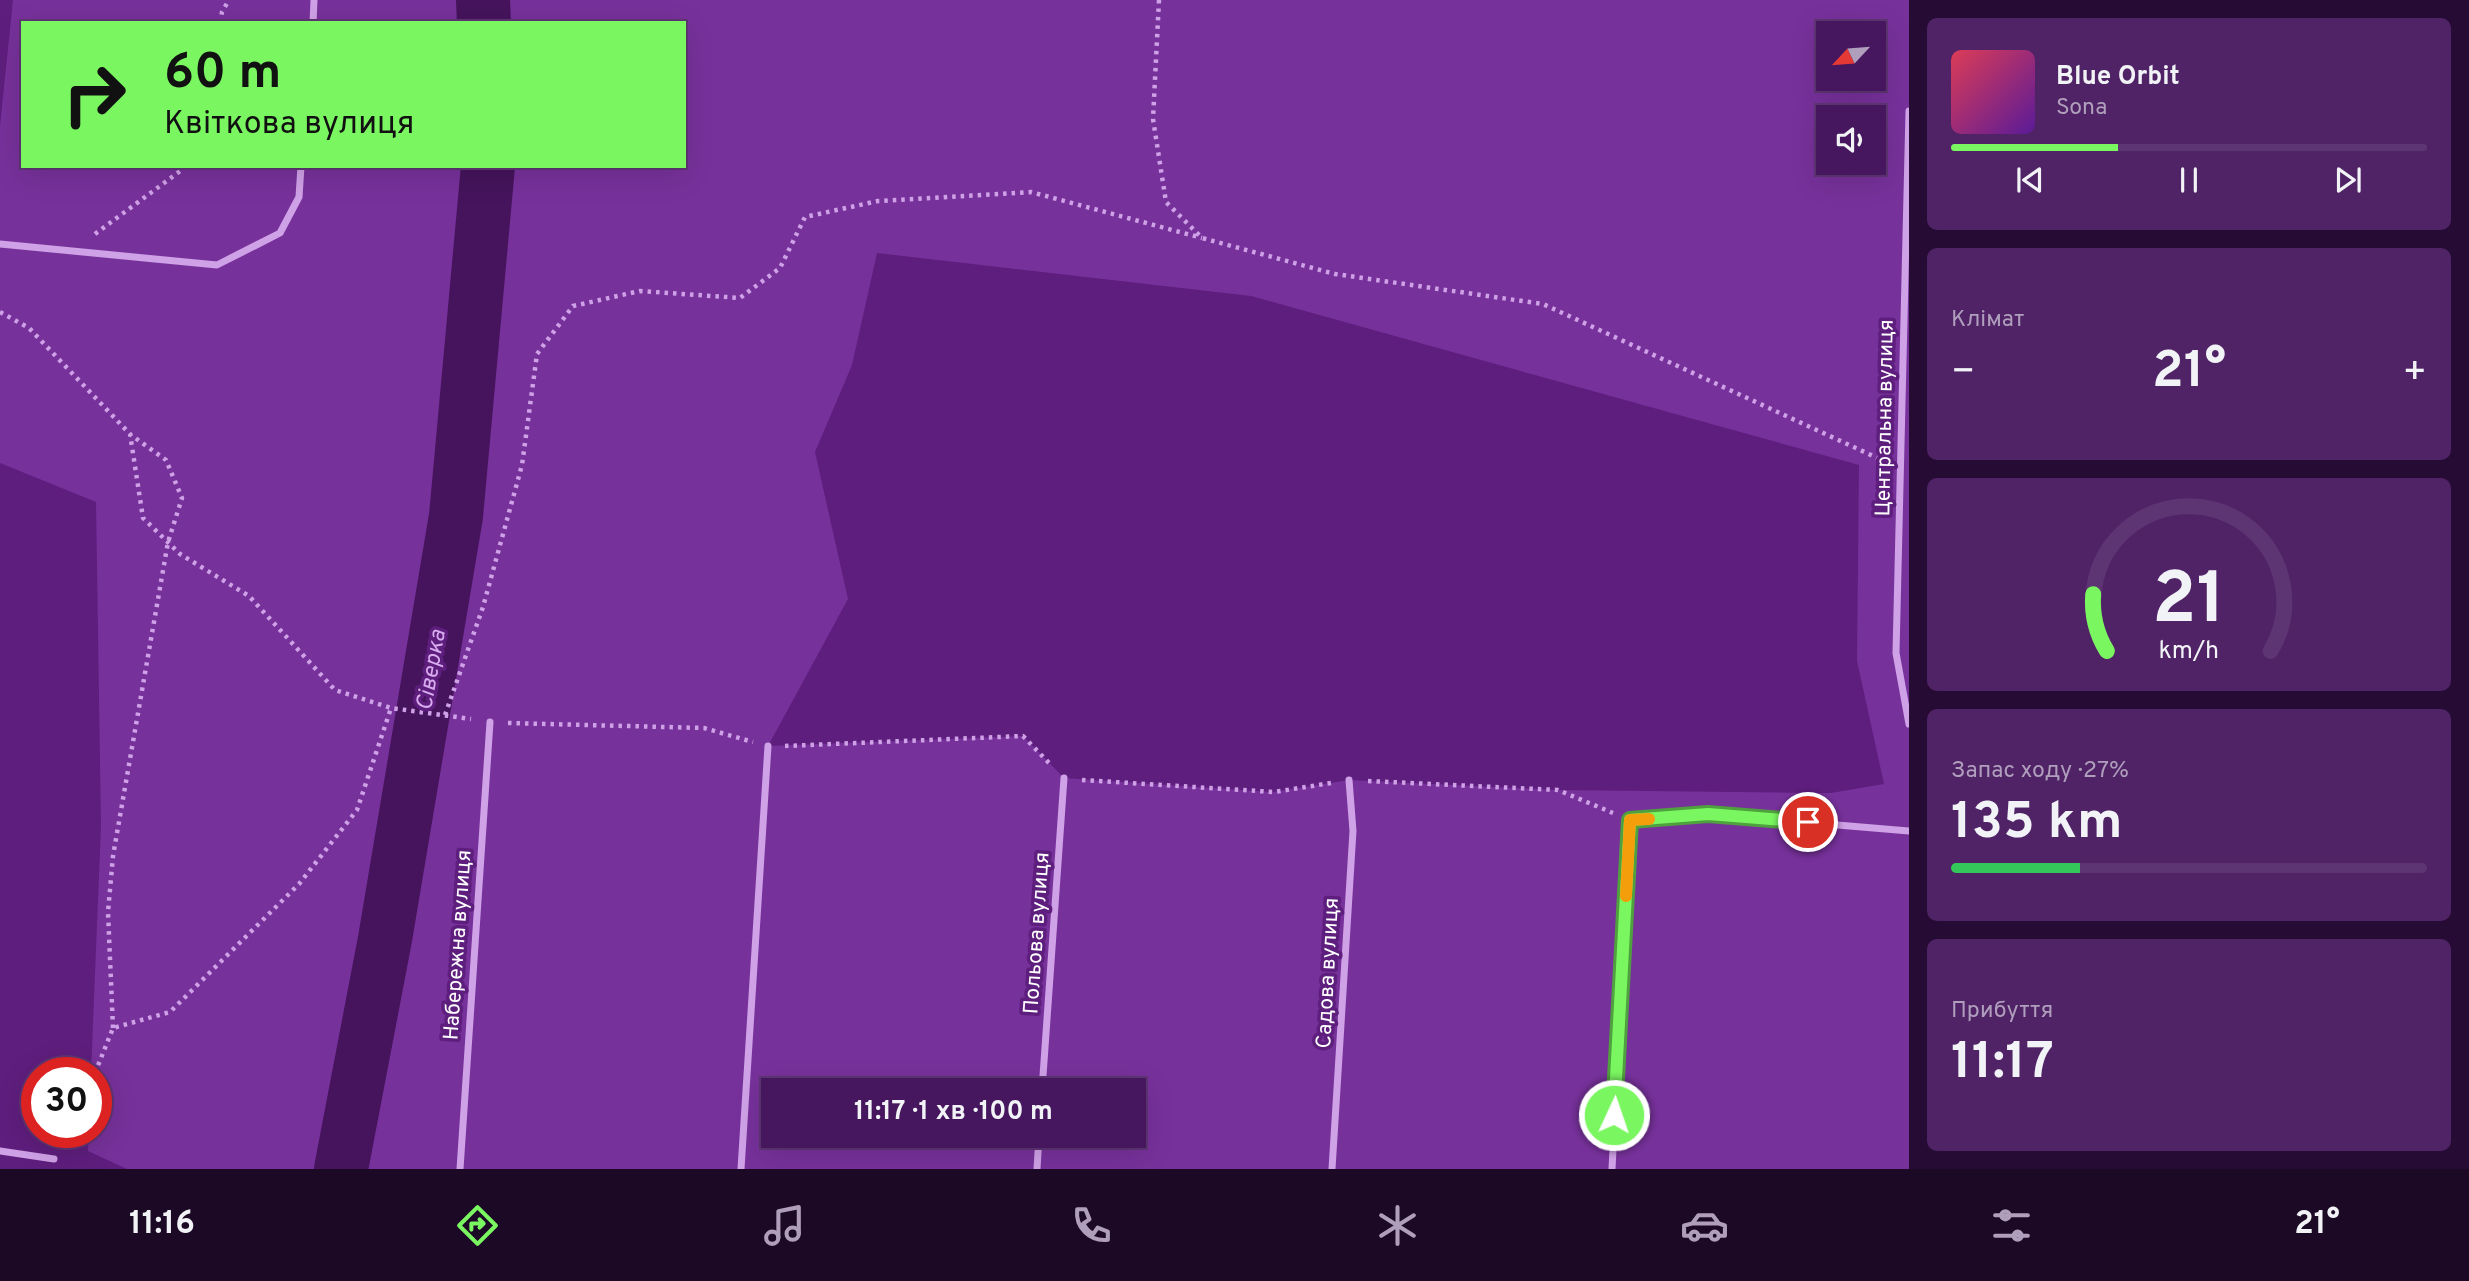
<!DOCTYPE html>
<html lang="uk">
<head>
<meta charset="utf-8">
<style>
	body { margin:0; font-family:Overpass,sans-serif; background:#502367; color:#f1f3f6; height:100vh; display:flex; flex-direction:column; font-size:26px; white-space:nowrap }
	* { box-sizing:border-box; margin:0 }
	p { font-size:23px; color:#b09fbc }
	.icon { flex:none; width:38px; height:38px; fill:none; stroke:currentColor; stroke-width:2; stroke-linecap:round; stroke-linejoin:round }
	.map { position:relative; flex:1; overflow:hidden }
	.drawer { display:flex; flex-direction:column; gap:18px; padding:18px; background:#260c34; width:560px }
	.drawer>* { flex:none }
	.banner { position:absolute; left:21px; top:21px; width:665px; height:147px; border-radius:0px; box-shadow:0 7px 28px #0002,0 0 0 2px #5e3573; background:#7af660; color:#111; overflow:hidden }
	.needle { width:46px; rotate:244deg }
	.fabs { position:absolute; left:1816px; top:21px; display:grid; gap:14px }
	.fabs a { display:grid; place-items:center; width:70px; height:70px; border-radius:0px; background:#46165e; box-shadow:0 7px 28px #0002,0 0 0 2px #5e3573; font-size:35px }
	.speed { position:absolute; left:21px; top:1057px; display:flex; gap:14px; font-size:35px; font-weight:700; text-align:center }
	.speed>* { display:grid; place-content:center; width:91px; height:91px; border-radius:50%; background:#46165e; box-shadow:0 7px 28px #0002,0 0 0 2px #5e3573; line-height:1 }
	.speed .limit { border:10px solid #d22; background:#fff; color:#111 }
	.pin { position:absolute; display:grid; place-items:center; width:60px; height:60px; color:#fff; margin:-30px; border:4px solid #fff; border-radius:50%; box-shadow:0 2px 7px #0007 }
	.me { position:absolute; width:77px; margin:-38px; rotate:3deg; stroke-linejoin:round; filter:drop-shadow(0 0 5px #0008) }
	.turn { display:flex; align-items:center; gap:24px; height:147px; padding:0 28px; font-size:32px }
	.turn .icon { width:91px; height:91px; stroke-width:2.5 }
	.turn b { display:block; font-size:49px; line-height:60px }
	.big { font-size:52px; font-weight:700; line-height:1.1 }
	.drawer .widget { flex:1; display:flex; flex-direction:column; justify-content:center; gap:10px; min-width:0; padding:0 24px; border-radius:10px; background:#502367 }
	.drawer .dial { align-items:center; gap:0 }
	.dial svg { height:182px; overflow:visible; fill:none; stroke:#5e3573; stroke-width:7; stroke-linecap:round; text-anchor:middle }
	.dial text { fill:#f1f3f6; stroke:none }
	.song { display:flex; align-items:center; gap:21px }
	.cover { width:84px; height:84px; border-radius:10px; background:linear-gradient(135deg,hsl(350 70% 55%),hsl(270 70% 35%)) }
	.played { height:7px; border-radius:4px; background:linear-gradient(90deg,#7af660 35%,#5e3573 35%) }
	.keys { display:flex; justify-content:space-around; direction:ltr }
	.heat { display:flex; justify-content:space-between; align-items:center; font-size:38px; direction:ltr }
	.charge { height:10px; border-radius:5px; background:linear-gradient(90deg,#34c759 27%,#5e3573 0) }
	.trip { position:absolute; left:761px; top:1078px; width:385px; height:70px; border-radius:0px; background:#46165e; box-shadow:0 7px 28px #0002,0 0 0 2px #5e3573; font-weight:700; line-height:70px; text-align:center }
	.tabs { display:flex; height:112px; justify-content:space-around; align-items:center; background:#1c0926; color:#b09fbc }
	.tabs .icon { width:49px; height:49px }
	.tabs .active { color:#7af660 }
	.tabs b { font-size:32px; color:#f1f3f6 }
	main { display:flex; flex:1; min-height:0 }
	.map>svg:first-child { display:block }
	.green { fill:#77319b; fill-rule:evenodd }
	.lines { fill:none; stroke-linecap:round; stroke-linejoin:round }
	.river { stroke:#45145c; stroke-width:54 }
	.path { stroke:#cfa1e7; stroke-width:4.5; stroke-dasharray:3.5 5; stroke-linecap:butt }
	.street { stroke:#cfa1e7; stroke-width:7 }
	.route-casing { stroke:#4fa03e; stroke-width:18 }
	.route { stroke:#7af660; stroke-width:12 }
	.slow { stroke:#f59e0b; stroke-width:12 }
	.labels { text-anchor:middle; stroke-width:7; stroke-linejoin:round; paint-order:stroke }
	.street-label { font-size:21px; fill:#fff; stroke:#5e1e7d }
	.water-label { font-size:23px; font-style:italic; fill:#d8acef; stroke:#5e1e7d }
</style>
</head>
<body>
<main>
<div class="map">
<svg width="1909" height="1169" viewBox="0 0 1909 1169">
	<rect width="100%" height="100%" fill="#5e1e7d"/>
	<path class="green" d="M13,0H1909V1169H127L88,1151L89,1132H96V1073H91L101,826L96,502L0,463V126ZM23,23H684V166H23ZM1829,33H1874V79H1829ZM1829,117H1874V163H1829ZM877,253L1251,296L1859,465L1857,661L1884,784L1831,793L1558,790L1349,780L1273,792L1064,778L1023,736L768,746L848,599L815,452L852,365ZM774,1090H1134V1136H774Z"/>
	<g class="lines">
		<path class="river" d="M483,0L484,23
			M341,1169L385,939L456,516L488,166"/>
		<path class="path" d="M1159,0L1153,119L1166,202L1202,238L1335,274L1543,304L1884,461
			M220,23L222,12L229,0
			M95,234L187,166
			M0,312L29,328L130,434L143,518L180,554L249,596L335,690L391,708L471,719
			M445,715L483,607L522,465L537,354L573,306L640,291L740,298L780,268L805,217L878,201L1031,192L1202,238
			M508,723L704,728L753,742
			M785,746L1023,736L1051,765
			M1082,780L1274,792L1331,783
			M1368,781L1558,790L1613,813
			M113,1028L108,912L113,856L168,542L182,498L166,460L131,435
			M95,1073L113,1028L170,1012L299,884L357,810L391,708
			M62,1146L69,1132"/>
		<path class="street" d="M313,23L314,0
			M1909,111L1896,653L1909,724
			M0,244L217,265L280,233L299,197L301,166
			M1042,1090L1064,778
			M0,1151L54,1159
			M460,1169L490,722
			M741,1169L768,746
			M1037,1169L1039,1136
			M1332,1169L1353,831L1349,780
			M1612,1169L1630,820L1708,814L1909,831"/>
	</g>
	<g class="lines">
		<defs>
			<path id="route" d="M1614,1115L1630,820L1708,814L1808,822"/>
		</defs>
		<use href="#route" class="route-casing"/>
		<use href="#route" class="route"/>
		<path class="slow" d="M1626,896L1630,820L1649,819"/>
	</g>
	<g class="labels">
		<g class="street-label">
			<text transform="translate(1884 418) rotate(-89)" y="7">Центральна вулиця</text>
			<text transform="translate(1036 933) rotate(-86)" y="7">Польова вулиця</text>
			<text transform="translate(457 945) rotate(-86)" y="7">Набережна вулиця</text>
			<text transform="translate(1327 973) rotate(-87)" y="7">Садова вулиця</text>
		</g>
		<g class="water-label">
			<text transform="translate(430 670) rotate(-80)" y="8">Сіверка</text>
		</g>
	</g>
</svg>
<div class="fabs">
<a><svg class="needle" viewBox="-14 -14 28 28"><path d="M0-13l5 13h-10z" fill="#e53935"/><path d="M0 13l5-13h-10z" fill="#b09fbc"/></svg></a>
<a><svg class="icon" aria-label="sound" viewBox="0 0 24 24"><path d="M4 9h4l5-4v14l-5-4H4zM17 9q2 3 0 6"/></svg></a>
</div>
<div class="speed"><div class="limit">30</div></div>
<div class="pin" style="left:1808px;top:822px;background:#d93025"><svg class="icon" aria-label="arrive" viewBox="0 0 24 24"><path d="M6 21V4h12l-3 4 3 4H6"/></svg></div>
<svg class="me" style="left:1614px;top:1115px" viewBox="-20 -20 40 40"><circle r="17" fill="#7af660" stroke="#fff" stroke-width="3"/><path d="M0-11L8 9 0 5-8 9z" fill="#fff"/></svg>
<div class="trip">11:17 · 1 хв · 100 m</div>
<div class="banner">
<div class="turn"><svg class="icon" aria-label="right" viewBox="0 0 24 24"><path d="M7 20v-9h11M14 6l5 5-5 5"/></svg><div><b>60 m</b>Квіткова вулиця</div></div>
</div>
</div>
<section class="drawer">
<div class="widget">
<div class="song"><i class="cover"></i><div><b>Blue Orbit</b><p>Sona</p></div></div>
<div class="played"></div>
<div class="keys"><svg class="icon" aria-label="previous" viewBox="0 0 24 24"><path d="M18 5L8 12l10 7zM5 5v14"/></svg><svg class="icon" aria-label="pause" viewBox="0 0 24 24"><path d="M8 5v14M16 5v14"/></svg><svg class="icon" aria-label="next" viewBox="0 0 24 24"><path d="M6 5l10 7-10 7zM19 5v14"/></svg></div>
</div>
<div class="widget"><p>Клімат</p>
<div class="heat"><a>−</a><b class="big">21°</b><a>+</a></div>
</div>
<div class="widget dial"><svg viewBox="0 0 100 80">
<path d="M14 69A42 42 0 1 1 86 69"/>
<path d="M14 69A42 42 0 0 1 8 44" stroke="#7af660"/>
<text x="50" y="56" font-size="32" font-weight="700">21</text>
<text x="50" y="72" font-size="11">km/h</text>
</svg></div>
<div class="widget"><p>Запас ходу · 27%</p><b class="big">135 km</b><div class="charge"></div></div>
<div class="widget"><p>Прибуття</p><b class="big">11:17</b></div>
</section>
</main>
<nav class="tabs">
<b>11:16</b>
<svg class="icon active" aria-label="directions" viewBox="0 0 24 24"><path d="M12 3l9 9-9 9-9-9zM9 14v-3h6M13 9l2 2-2 2"/></svg>
<svg class="icon" aria-label="music" viewBox="0 0 24 24"><path d="M9 18V5l10-2v13"/><circle cx="6" cy="18" r="3"/><circle cx="16" cy="16" r="3"/></svg>
<svg class="icon" aria-label="phone" viewBox="0 0 24 24"><path d="M5 4h4l2 5-3 2q2 4 5 5l2-3 5 2v4C11 20 4 13 5 4z"/></svg>
<svg class="icon" aria-label="climate" viewBox="0 0 24 24"><path d="M12 3v18M4 7l16 10M4 17L20 7"/></svg>
<svg class="icon" aria-label="car" viewBox="0 0 24 24"><path d="M5 17H2v-5l4-1 3-4h7l3 4 3 1v5h-3M9 17h6M6 11h13"/><circle cx="7" cy="17" r="2"/><circle cx="17" cy="17" r="2"/></svg>
<svg class="icon" aria-label="filters" viewBox="0 0 24 24"><path d="M4 7h16M4 17h16"/><circle cx="9" cy="7" r="2"/><circle cx="15" cy="17" r="2"/></svg>
<b>21°</b>
</nav>
</body>
</html>
